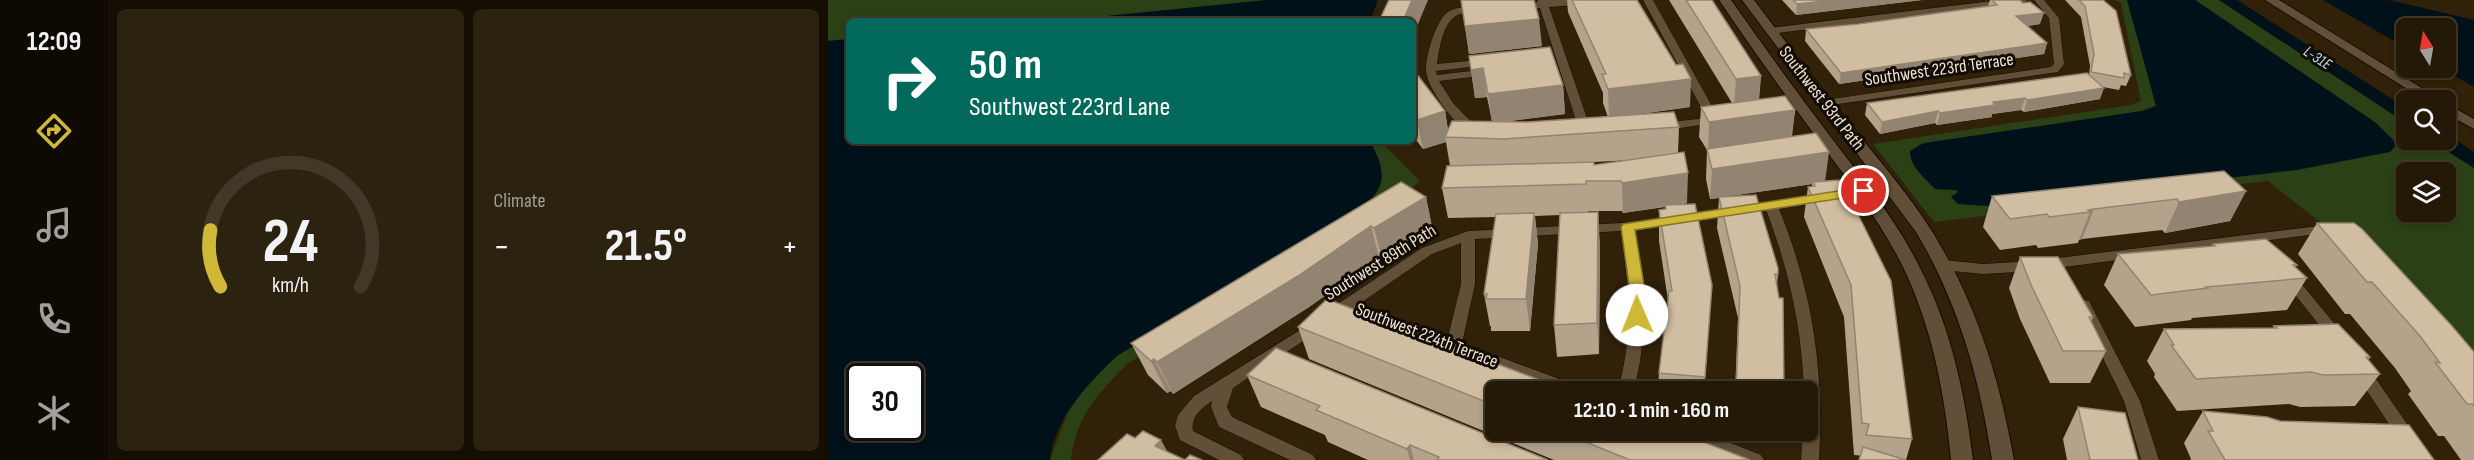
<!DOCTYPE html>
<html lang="en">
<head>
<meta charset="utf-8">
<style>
	body { margin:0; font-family:"Sofia Sans Condensed",sans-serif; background:#2c2210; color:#f1f3f6; height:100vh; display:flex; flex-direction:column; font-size:22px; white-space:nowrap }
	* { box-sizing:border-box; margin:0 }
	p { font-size:20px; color:#a3a09b }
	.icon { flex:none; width:33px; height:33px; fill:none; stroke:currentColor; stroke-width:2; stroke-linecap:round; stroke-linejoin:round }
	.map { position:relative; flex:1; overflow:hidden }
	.sheet { display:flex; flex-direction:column; gap:9px; padding:9px; background:#140e03; width:720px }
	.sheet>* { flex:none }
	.guide { position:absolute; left:18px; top:18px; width:570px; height:126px; border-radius:9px; box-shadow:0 3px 9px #0003,0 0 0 2px #413828; background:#00695c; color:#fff; overflow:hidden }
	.needle { width:39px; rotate:349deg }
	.fabs { position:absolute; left:1568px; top:18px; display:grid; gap:12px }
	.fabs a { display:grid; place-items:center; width:60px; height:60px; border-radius:9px; background:#241906; box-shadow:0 3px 9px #0003,0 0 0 2px #413828; font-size:30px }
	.speed { position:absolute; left:18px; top:363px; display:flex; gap:12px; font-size:30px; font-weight:700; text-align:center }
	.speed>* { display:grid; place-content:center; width:78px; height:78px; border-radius:50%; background:#241906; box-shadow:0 3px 9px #0003,0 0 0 2px #413828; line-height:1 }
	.speed .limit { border:3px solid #111; border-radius:9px; background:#fff; color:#111 }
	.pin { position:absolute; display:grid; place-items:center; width:51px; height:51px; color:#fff; margin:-26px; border:3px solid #fff; border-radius:50%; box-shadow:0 2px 6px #0007 }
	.me { position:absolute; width:66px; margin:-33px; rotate:359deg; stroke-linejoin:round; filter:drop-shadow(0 0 4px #0008) }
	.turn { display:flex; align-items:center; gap:21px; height:126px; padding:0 24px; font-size:27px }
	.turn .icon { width:78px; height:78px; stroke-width:2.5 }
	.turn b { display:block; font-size:42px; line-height:51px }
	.big { font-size:45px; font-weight:700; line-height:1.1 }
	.sheet .widget { flex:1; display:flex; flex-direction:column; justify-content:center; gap:9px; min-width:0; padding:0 21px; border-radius:9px; background:#2c2210 }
	.sheet .dial { align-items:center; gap:0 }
	.dial svg { height:156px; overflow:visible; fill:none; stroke:#413828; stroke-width:7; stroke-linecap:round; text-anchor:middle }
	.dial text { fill:#f1f3f6; stroke:none }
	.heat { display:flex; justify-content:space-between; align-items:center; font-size:33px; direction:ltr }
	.sheet .tiles { flex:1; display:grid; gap:9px; grid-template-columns:repeat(2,1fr) }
	.trip { position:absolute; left:657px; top:381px; width:333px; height:60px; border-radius:9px; background:#241906; box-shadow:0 3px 9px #0003,0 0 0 2px #413828; font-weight:700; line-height:60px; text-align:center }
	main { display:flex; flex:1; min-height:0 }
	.tab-bar { display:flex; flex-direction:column; width:108px; justify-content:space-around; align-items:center; background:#0e0a02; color:#a3a09b }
	.tab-bar .icon { width:42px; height:42px }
	.tab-bar .selected { color:#cfb837 }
	.tab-bar b { font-size:27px; color:#f1f3f6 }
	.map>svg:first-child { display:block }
	.green { fill:#2c4016; fill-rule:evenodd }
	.water { fill:#00111a; fill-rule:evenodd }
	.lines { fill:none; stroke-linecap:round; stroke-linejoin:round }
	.minor-casing { stroke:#170a00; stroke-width:1 }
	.tertiary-casing { stroke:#170a00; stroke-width:2 }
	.minor { fill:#615037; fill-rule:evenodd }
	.tertiary { fill:#615037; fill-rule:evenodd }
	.wall { fill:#b4a38a; fill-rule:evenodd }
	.shaded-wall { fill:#928471 }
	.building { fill:#d1bda1; stroke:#928471; stroke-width:1.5 }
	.route { fill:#cfb837; stroke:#877824; stroke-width:1.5 }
	.labels { text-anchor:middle; stroke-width:6; stroke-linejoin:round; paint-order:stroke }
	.far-water-label { font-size:16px; font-style:italic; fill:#bce1f4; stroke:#120c04 }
	.street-label { font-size:18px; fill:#eee4d6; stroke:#120c04 }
</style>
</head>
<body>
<main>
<nav class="tab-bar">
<b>12:09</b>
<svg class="icon selected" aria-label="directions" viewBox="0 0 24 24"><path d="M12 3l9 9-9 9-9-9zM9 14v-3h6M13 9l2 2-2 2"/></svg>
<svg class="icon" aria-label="music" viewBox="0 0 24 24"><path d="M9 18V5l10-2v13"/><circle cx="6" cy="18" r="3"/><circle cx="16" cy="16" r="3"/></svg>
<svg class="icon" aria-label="phone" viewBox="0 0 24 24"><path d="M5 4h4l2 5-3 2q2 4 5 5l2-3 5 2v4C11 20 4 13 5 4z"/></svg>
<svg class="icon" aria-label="climate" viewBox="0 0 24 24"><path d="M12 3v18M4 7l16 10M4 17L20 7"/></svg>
</nav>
<section class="sheet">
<div class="tiles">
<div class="widget dial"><svg viewBox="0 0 100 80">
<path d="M14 69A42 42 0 1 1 86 69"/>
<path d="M14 69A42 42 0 0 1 9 40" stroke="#cfb837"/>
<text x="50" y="56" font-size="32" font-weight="700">24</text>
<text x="50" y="72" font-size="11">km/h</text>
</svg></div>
<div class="widget"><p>Climate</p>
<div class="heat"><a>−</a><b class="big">21.5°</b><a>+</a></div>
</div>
</div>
</section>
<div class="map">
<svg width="1646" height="460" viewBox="0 0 1646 460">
	<rect width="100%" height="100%" fill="#302108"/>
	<path class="green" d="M0,0H439L229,21H21V39L0,41Z
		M1287,0H1299L1329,105L1314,111L1090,145L1107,189L1128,190L1131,192L1568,143L1548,123L1367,0H1391L1578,123V140H1602L1646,168V374L1539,259L1440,181L1106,222L1045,144L1303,105L1313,101L1293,3ZM1578,172H1617V212H1578Z
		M542,141H552L592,181L562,204L299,364C269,395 248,416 243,460H222L240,412L260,383L289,356L376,302L553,164Z"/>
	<path class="water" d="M439,0H549V3L542,21H229Z
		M1299,0H1367L1548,123L1569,144L1562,152L1469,170L1159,206L1130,204L1123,197L1130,192L1128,190L1107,189C1098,179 1081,166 1082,151L1096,143L1314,111L1328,106Z
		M1391,0H1409L1578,108V123Z
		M1495,0H1561L1646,20V87L1613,68H1617V28H1578V48Z
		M21,39V141H542C557,170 561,185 534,208L289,356C261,382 226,419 222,460H0V41ZM32,376H82V428H32Z
		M1617,133L1646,152V168L1602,140H1617Z"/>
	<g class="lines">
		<defs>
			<path id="minor" d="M709,0H778L773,3L721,7L764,133L762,136H754L752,133L712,8L689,10L684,7L689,4L710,2Z
				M815,0H825L890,117L894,120L892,122L833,131L827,127L833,123L879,118Z
				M1172,0H1200L1195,3L942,34L937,31L942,28Z
				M1206,0H1216L1231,18L1236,64L1230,72L997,106L991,103L997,100L1223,67L1226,64L1221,18Z
				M652,6L655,7V11C648,13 639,12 632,14C615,19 611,50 609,64L660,59L665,62L660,65L608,71L609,75L660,69L665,72L660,75L611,81L625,103L653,132L647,136C630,131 599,88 598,71C597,57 608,20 620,12C629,6 642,7 652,6Z
				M1036,187L1042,191L1041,194L951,209C985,293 996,369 991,460H973L975,430H980V392H976C974,328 961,270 938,210L806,231C816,285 821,338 805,392H789C806,338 801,286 793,231L647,239V284L634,343L753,387L755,392H728L520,311L504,320L499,319L496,315L499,311L594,248L640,231L814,222ZM633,243V284L620,337L531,304L604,254Z
				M1491,226L1498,230L1496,233L1206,271L1155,274L1115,270L1108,265L1115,260L1155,264L1206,261Z
				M1461,273L1466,275L1515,334L1518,338L1515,342H1505L1456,281L1454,278L1456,275Z
				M1256,300L1261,301L1263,305L1312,401L1331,460H1313L1296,401L1249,305L1251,301Z
				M488,320L493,321L496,325L493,329L405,388L399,407L404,417L485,455L488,460H462L391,427L383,407L384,401C374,408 362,417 365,431L413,455L416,460H391L352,440L347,426L350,415L366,396Z
				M1533,364L1539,366L1604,460H1585L1525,370L1527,366Z
				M842,430H870L933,455L936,460H908L844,435Z"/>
			<path id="tertiary" d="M891,0H903C936,47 970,94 1005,140C1036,181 1069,221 1092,268C1123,328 1137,394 1145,460H1123C1117,394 1104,327 1075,267C1052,220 1019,179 989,138C955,92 923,47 891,0Z
				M914,0H926C959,44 992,87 1026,129C1057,168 1091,206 1115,250C1152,315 1173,386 1186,460H1164C1152,379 1130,302 1088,232Z
				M1437,0H1451L1613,100H1597Z
				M1617,103L1646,119V129L1617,113Z"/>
		</defs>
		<use href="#minor" class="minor-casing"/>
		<use href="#tertiary" class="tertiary-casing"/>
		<use href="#minor" class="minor"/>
		<use href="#tertiary" class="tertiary"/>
	</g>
	<path class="wall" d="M633,0L714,46L641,54Z
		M739,0H809L862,107L798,116L851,127L850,153L859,203L850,205L884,285L876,392H830L831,373L840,300L831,241V210L837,209V207L795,213L794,211H760L772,243L771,354L729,357L726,325L732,215L707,216L710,244L702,331H663V326H662L656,294L668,217L620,218L614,188L622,166L618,142L595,149L585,136V69L617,111L620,130L664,121L659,97L647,98L641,56L735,85L737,114L675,122H700L780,117L775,103V93L740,12ZM804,160L766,165V162Z
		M841,0H884L933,76L931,100L967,110L964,136L997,181L1084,439L1078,460L1026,455L1016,317L976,217L980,187L984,186V184L901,196L950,274L949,285L956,392H907L910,318L889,228L891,198L882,199L878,179L879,150L871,137L873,107L904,103Z
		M954,0H1094L968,15Z
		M1162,0H1192L1212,24L1199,26L1219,43L1216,54L1011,84L977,41L978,29L1030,24L1160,6Z
		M1237,0H1275L1303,75L1298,86L1293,85L1291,90L1275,87L1272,99L1196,112L1193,110L1164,114V117L1109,125L1107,123L1052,134L1037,115L1039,103L1261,75L1262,66L1253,17Z
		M1418,191L1402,221L1337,233L1334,230L1254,239L1251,240L1250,243L1210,248L1208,245L1172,250L1155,227L1164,196Z
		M598,197L604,227L554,259L551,257L481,307L345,394L343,391L339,393L320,375L303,343Z
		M1489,223L1646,352V460H1633L1616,436H1610L1580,394L1583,391L1567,368L1522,314H1517L1470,254Z
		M1385,244L1469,265L1467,267L1479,278L1459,310L1364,318L1363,320L1307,327L1276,285L1290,254L1384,247Z
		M1192,257L1265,317L1263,322L1278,351L1262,383H1222L1192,319L1181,288Z
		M542,321L668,392V430H845L922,460H726L481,359L470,327Z
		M1446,326L1542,357L1540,360L1552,374L1527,406L1472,407L1461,404L1349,411L1326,377L1327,374L1319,361L1336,329L1445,328Z
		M419,375L720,460H540L500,442L497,435L433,407Z
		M1250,407L1310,460H1239L1235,439Z
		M1375,411L1452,421L1606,460H1362L1363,459L1356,443Z"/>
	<path class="shaded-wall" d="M584,0H600L585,36V21H575Z
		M1005,0H1094L968,15L969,4Z
		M1216,13L1212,24L1185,28L1188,16Z
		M711,19L714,46L641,54L637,26Z
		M1219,43L1216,54L1011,84L1013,73Z
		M655,68L659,97L647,98L643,70Z
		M933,76L930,104L906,107L908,79Z
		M863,79L862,107L781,118L780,89Z
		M735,85L737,114L664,123L660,94Z
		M1276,88L1272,99L1196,112L1199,100Z
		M1197,98L1193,110L1164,114V117L1109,125L1112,113L1165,102Z
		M967,110L963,139L880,152L881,122Z
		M617,111L621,137H617L618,142L595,149L589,120Z
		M1110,111L1107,123L1052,134L1054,122Z
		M1001,152L997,182H985L984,184L882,199L884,169Z
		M860,173L859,203L795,213L794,183Z
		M1418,191L1402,221L1337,233L1351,202Z
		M598,197L604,227L554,259L546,228Z
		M1266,209L1254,239L1251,240L1262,212L1260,210Z
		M770,212L772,243L771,354L769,323Z
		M706,213L710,244L702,331L698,299Z
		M543,226L551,257L481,307L345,394L329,362Z
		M326,359L343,391L339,393L323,361Z
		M333,440L344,460L327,446Z
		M582,445L586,460H582L579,449Z"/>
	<path class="building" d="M561,0H584L575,21H551Z
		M633,0H706L711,19L637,26Z
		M744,0H809L848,65L855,64L863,79L780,89L774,74H778Z
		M858,0H884L933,76L908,79Z
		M965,0H1005L969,4Z
		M1164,0H1192L1195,3L1202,2L1216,13L1188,16L1219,43L1013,73L978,29L1030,24L1169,5Z
		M1251,0H1275L1288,11L1303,75L1296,73V78L1263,72L1266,54L1257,6Z
		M722,47L735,85L660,94L655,68L643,70L641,56Z
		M585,69L617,111L589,120L585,115Z
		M1259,73L1276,88L1199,100L1197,98L1165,102L1167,105L1112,113L1110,111L1054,122L1039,103Z
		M957,96L967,110L881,122L873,107Z
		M846,112L851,127L675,139L617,137L624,121L700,122Z
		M988,133L1001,152L884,169L879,149Z
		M856,152L860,173L794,183L793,181H758V184L614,188L619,166L766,162V165Z
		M1396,171L1418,191L1351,202L1349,199L1266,209L1260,210L1262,212L1221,217L1219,214L1182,219L1164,196Z
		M1013,180L1063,281L1084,439L1038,435L1041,424L1034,423L1023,285L980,187L987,186L985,182Z
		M573,182L598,197L546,228L543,226L470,276L329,362L326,359L323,361L303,343Z
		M928,195L950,268V274H947L951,298H955L956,392H908L912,286L891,197Z
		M867,204L884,285L877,377L831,373L841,291H844L831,210L838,209L837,205Z
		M770,212L769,323L726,325L732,213Z
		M706,213L698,299H658L659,294H656L668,214Z
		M1489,223H1526L1534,229L1624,326L1646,352V406L1644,404H1639L1607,362L1612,363L1592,336L1544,282H1539Z
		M1438,239L1469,265H1465L1479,278L1378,287L1380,288L1323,295L1290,254L1387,246L1385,244Z
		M1192,257H1230L1265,317H1261L1278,351H1235L1204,287Z
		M499,299L541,315L537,319L573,333L622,351L625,347L743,392H668V406L470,327Z
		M1510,324L1542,357H1538L1552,374L1495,375L1483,372L1368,379L1343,345H1346L1336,329L1449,328L1446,326Z
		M448,348L720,460H609L611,457L582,445L579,449L488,410L492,406L419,375Z
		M1250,407L1297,413L1310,460H1262Z
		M1375,411L1439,417L1452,421L1581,425L1606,460H1397L1380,431H1385Z
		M728,430H845L922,460H802Z
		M315,431L333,440L327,446L357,460L362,455L374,460H270L299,434L307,438Z
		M1035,447L1078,460H1031Z"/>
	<path class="route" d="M1036,187L1043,191L1041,194L807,230L816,285L817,315L809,321L802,315L801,285L793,227L795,224Z"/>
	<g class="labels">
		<g class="far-water-label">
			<text transform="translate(1490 57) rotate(33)" y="6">L-31E</text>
		</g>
		<g class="street-label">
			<text transform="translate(1111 69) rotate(-8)" y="6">Southwest 223rd Terrace</text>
			<text transform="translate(994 98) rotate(52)" y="6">Southwest 93rd Path</text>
			<text transform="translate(552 262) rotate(-32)" y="6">Southwest 89th Path</text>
			<text transform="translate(599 335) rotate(21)" y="6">Southwest 224th Terrace</text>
		</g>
	</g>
</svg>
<div class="fabs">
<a><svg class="needle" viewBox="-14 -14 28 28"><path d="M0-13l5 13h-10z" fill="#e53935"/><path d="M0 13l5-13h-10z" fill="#a3a09b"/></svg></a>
<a><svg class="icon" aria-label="search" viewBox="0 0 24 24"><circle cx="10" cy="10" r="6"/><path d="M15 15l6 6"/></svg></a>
<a><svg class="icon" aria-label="layers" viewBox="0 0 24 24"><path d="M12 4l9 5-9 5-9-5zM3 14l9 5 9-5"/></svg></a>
</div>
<div class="speed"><div class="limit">30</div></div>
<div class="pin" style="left:1036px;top:191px;background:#d93025"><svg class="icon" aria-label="arrive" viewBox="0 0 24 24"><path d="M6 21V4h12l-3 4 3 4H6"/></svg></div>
<svg class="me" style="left:809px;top:315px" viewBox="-20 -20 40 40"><circle r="19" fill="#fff"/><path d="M0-13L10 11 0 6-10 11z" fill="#cfb837"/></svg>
<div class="trip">12:10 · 1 min · 160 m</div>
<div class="guide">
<div class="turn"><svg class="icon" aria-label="right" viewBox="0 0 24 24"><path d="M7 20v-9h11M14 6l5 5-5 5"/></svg><div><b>50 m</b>Southwest 223rd Lane</div></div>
</div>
</div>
</main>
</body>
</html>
